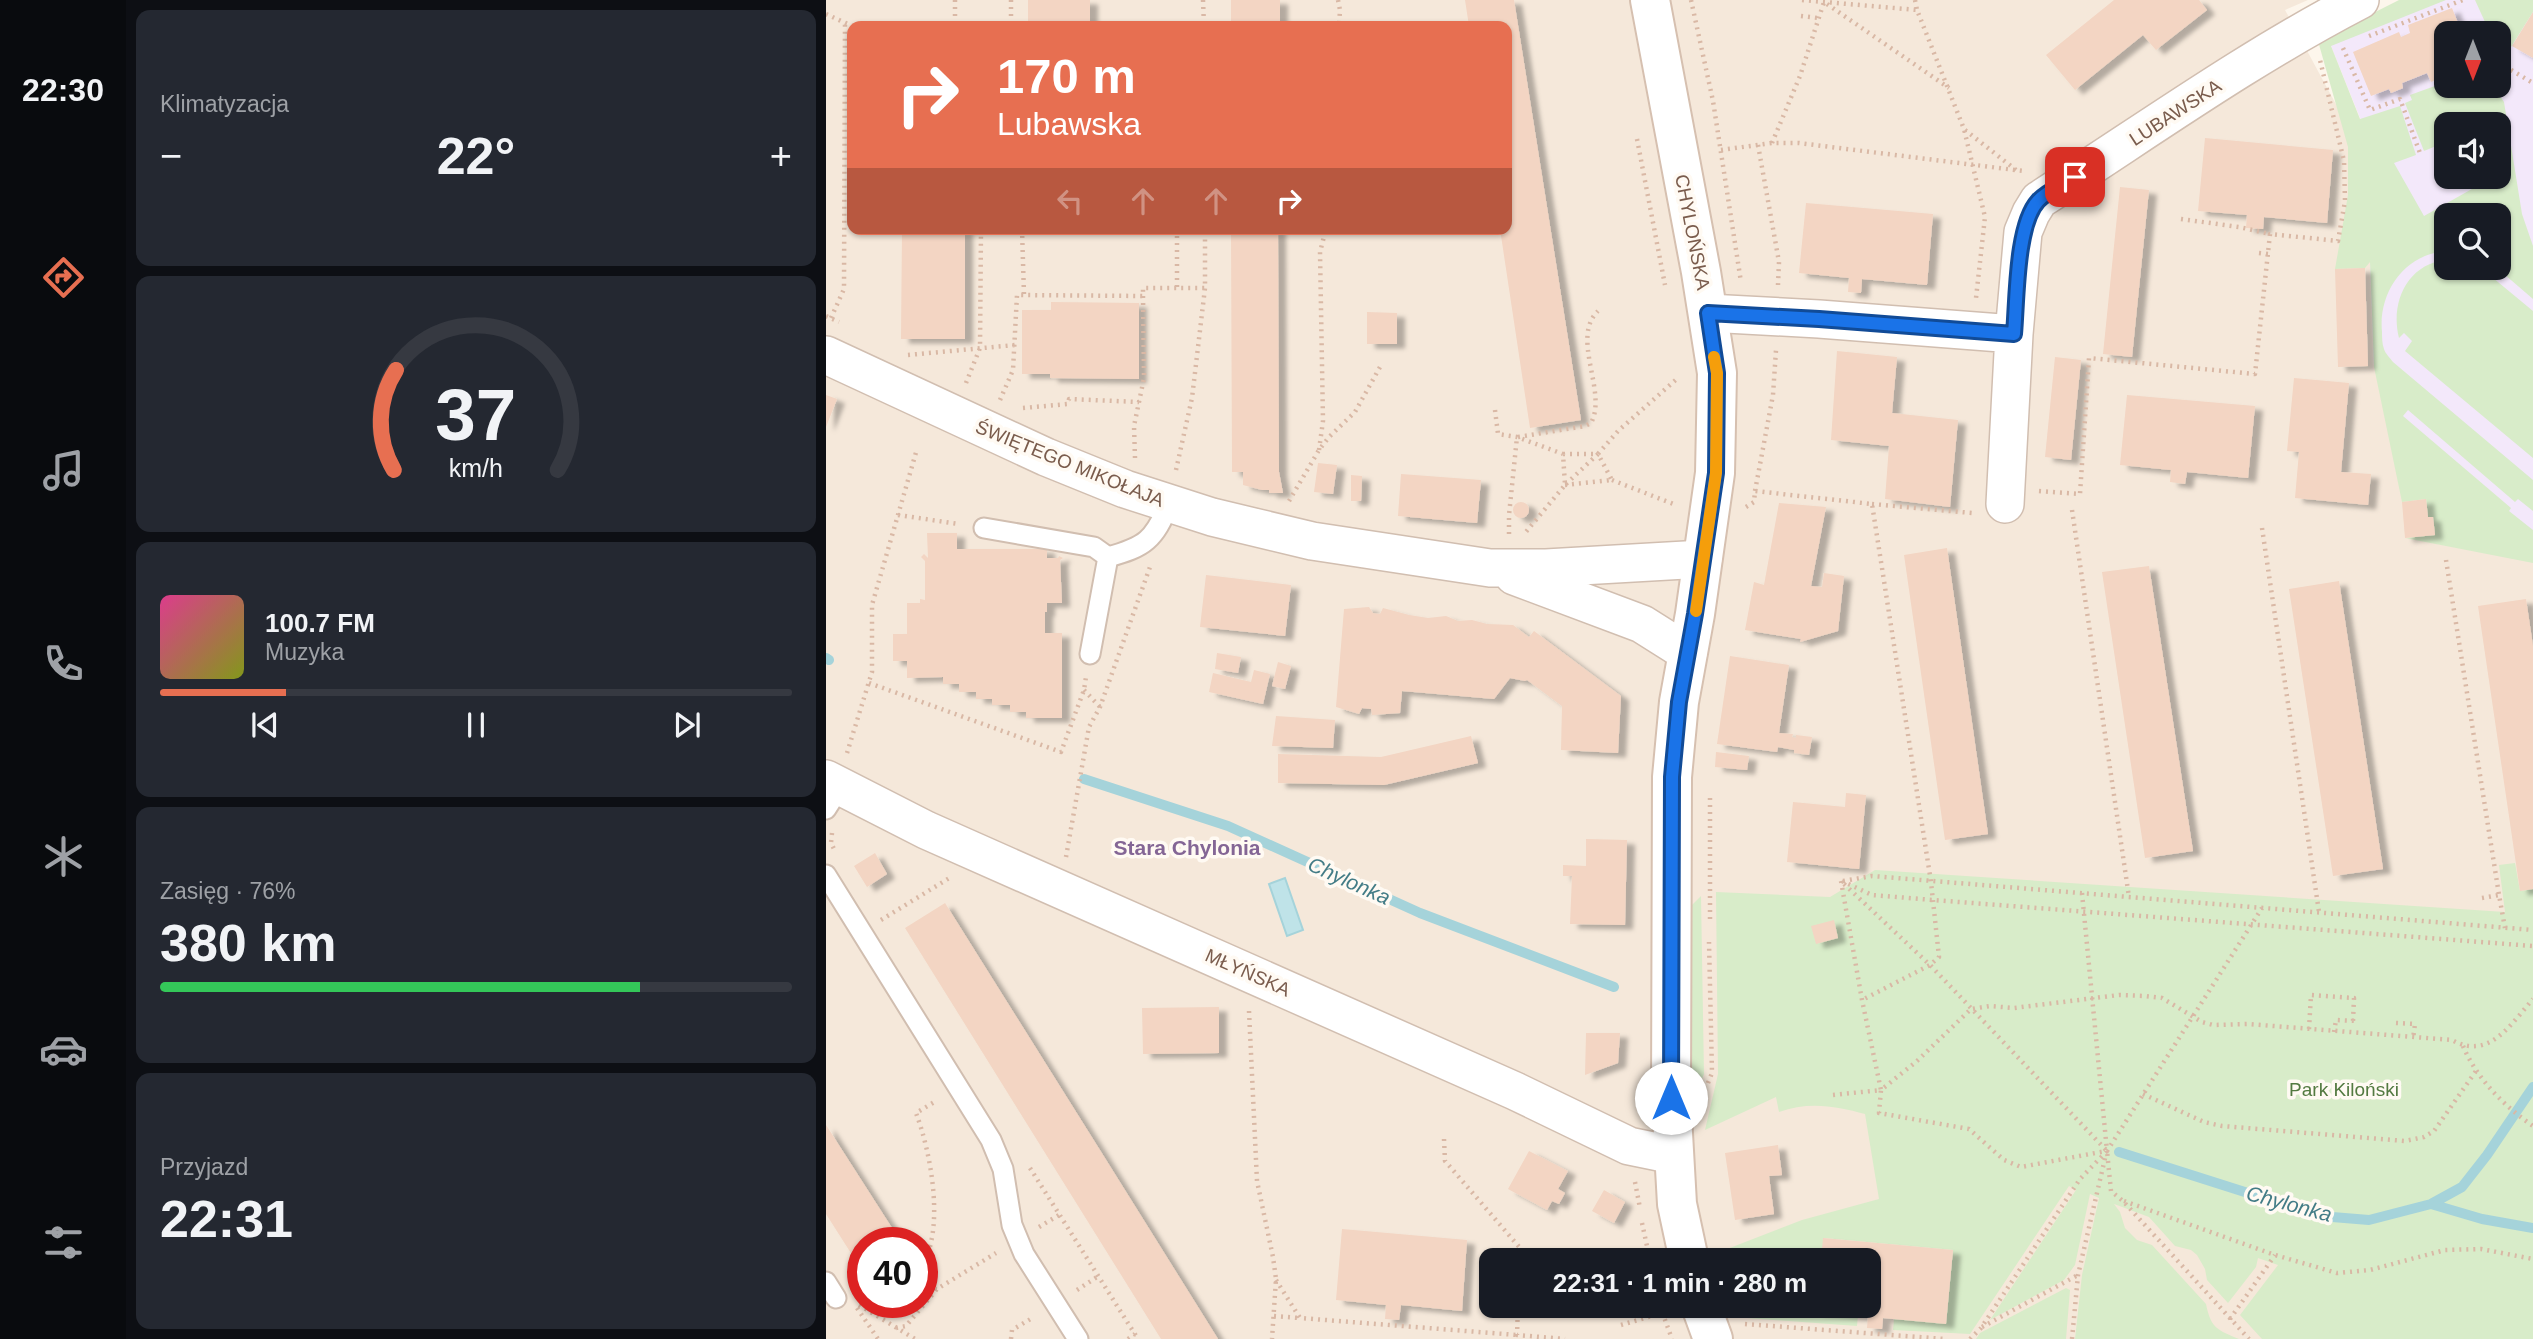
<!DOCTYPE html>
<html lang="pl">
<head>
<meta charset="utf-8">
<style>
	body { margin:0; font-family:Arial,sans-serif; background:#242831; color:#f1f3f6; height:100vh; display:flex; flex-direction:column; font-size:26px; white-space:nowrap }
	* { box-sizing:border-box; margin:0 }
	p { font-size:23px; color:#9ea1a6 }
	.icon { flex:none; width:38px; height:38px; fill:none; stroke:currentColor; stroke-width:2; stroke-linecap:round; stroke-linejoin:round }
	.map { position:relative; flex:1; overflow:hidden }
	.sheet { display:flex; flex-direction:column; gap:10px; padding:10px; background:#0d0f14; width:700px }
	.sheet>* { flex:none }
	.top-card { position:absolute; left:21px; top:21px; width:665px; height:214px; border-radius:14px; box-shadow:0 2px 5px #0004; background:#e76f51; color:#fff; overflow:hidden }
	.needle { width:46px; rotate:180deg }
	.tools { position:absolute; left:1608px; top:21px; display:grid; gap:14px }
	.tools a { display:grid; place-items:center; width:77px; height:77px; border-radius:14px; background:#171b24; box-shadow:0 2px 5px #0004; font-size:35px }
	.speed { position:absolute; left:21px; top:1227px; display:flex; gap:14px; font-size:35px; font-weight:700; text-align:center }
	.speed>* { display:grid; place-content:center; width:91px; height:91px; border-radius:50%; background:#171b24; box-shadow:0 2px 5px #0004; line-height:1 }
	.speed .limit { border:10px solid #d22; background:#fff; color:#111 }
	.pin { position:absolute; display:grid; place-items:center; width:60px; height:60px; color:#fff; margin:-30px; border-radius:14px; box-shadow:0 4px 10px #0006 }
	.me { position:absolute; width:77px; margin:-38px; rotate:0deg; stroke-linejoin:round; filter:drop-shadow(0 0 5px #0008) }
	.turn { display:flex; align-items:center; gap:24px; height:147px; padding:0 35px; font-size:32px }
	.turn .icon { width:91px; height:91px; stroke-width:2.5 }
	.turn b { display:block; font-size:49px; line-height:60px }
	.lanes { display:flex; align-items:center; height:66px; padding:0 35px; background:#0003; justify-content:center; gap:35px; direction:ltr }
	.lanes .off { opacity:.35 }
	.big { font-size:52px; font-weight:800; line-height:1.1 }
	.sheet .widget { flex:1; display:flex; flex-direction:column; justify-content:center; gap:10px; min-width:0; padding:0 24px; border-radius:14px; background:#242831 }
	.sheet .dial { align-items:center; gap:0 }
	.dial svg { height:182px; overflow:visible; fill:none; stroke:#363941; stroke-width:7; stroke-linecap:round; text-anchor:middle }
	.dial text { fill:#f1f3f6; stroke:none }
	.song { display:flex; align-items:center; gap:21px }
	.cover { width:84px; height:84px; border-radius:10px; background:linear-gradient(135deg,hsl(330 70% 55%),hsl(70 70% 35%)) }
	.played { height:7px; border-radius:4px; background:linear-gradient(90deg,#e76f51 20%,#363941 20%) }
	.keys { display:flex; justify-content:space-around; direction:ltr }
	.heat { display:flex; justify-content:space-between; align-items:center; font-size:38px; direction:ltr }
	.charge { height:10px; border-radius:5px; background:linear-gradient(90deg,#34c759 76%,#363941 0) }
	.trip { position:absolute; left:653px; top:1248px; width:402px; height:70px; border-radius:14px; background:#171b24; box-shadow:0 2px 5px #0004; font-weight:800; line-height:70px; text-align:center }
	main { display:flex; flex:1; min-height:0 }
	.tab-bar { display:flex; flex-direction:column; width:126px; justify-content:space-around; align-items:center; background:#090b0e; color:#9ea1a6 }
	.tab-bar .icon { width:49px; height:49px }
	.tab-bar .on { color:#e76f51 }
	.tab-bar b { font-size:32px; color:#f1f3f6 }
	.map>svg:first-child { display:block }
	.residential { fill:#f5e8da; fill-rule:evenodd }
	.education { fill:#f3e8fa; fill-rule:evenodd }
	.green { fill:#d8ecc9 }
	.water { fill:#bfe3e8; stroke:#a5d3da; stroke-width:2 }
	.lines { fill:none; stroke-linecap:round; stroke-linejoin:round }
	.stream { stroke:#a5d3da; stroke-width:10 }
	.building { fill:#f3d5c3; filter:url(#shadow) }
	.lane-casing { stroke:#d1beb0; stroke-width:23 }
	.street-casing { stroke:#d1beb0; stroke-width:40 }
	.secondary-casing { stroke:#d6c0b0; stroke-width:42 }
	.path { stroke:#d9b8a5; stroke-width:4.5; stroke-dasharray:2 5; stroke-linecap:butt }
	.lane { stroke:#fff; stroke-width:19 }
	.street { stroke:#fff; stroke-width:37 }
	.secondary { stroke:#fff; stroke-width:38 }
	.route-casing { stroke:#114b97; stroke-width:18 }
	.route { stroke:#1a73e8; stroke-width:12 }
	.slow { stroke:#f59e0b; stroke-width:12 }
	.labels { text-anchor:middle; stroke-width:7; stroke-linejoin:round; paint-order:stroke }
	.street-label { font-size:19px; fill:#7a5c4d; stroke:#fffaf3 }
	.park-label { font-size:19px; fill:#537a41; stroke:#fffaf3 }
	.neighbourhood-label { font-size:21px; font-weight:bold; fill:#846695; stroke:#fffaf3 }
	.water-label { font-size:21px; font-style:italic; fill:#437c86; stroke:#fffaf3 }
</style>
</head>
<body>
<main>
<nav class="tab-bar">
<b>22:30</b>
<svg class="icon on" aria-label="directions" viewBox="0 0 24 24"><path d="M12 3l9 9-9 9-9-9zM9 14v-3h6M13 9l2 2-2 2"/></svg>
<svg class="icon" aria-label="music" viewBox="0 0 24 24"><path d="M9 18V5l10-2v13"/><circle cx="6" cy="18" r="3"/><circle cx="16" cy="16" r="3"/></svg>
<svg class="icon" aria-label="phone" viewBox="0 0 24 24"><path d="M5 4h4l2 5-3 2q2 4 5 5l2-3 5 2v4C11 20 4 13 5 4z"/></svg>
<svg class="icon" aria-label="climate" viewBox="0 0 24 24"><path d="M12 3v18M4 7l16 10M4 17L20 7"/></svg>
<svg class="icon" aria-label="car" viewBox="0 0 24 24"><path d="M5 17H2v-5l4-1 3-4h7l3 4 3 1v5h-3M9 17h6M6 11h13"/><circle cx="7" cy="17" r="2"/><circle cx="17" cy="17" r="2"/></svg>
<svg class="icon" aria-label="filters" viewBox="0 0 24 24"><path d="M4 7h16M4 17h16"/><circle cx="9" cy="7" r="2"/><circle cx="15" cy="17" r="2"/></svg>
</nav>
<section class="sheet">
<div class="widget"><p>Klimatyzacja</p>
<div class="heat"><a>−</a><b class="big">22°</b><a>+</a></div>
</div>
<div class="widget dial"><svg viewBox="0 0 100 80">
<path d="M14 69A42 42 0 1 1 86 69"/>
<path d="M14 69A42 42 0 0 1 15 25" stroke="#e76f51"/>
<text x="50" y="56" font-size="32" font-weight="700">37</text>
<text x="50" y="72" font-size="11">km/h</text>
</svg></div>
<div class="widget">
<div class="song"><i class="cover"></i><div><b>100.7 FM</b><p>Muzyka</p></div></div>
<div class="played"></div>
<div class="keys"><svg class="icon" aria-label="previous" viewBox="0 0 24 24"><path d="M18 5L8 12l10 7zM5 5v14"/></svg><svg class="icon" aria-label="pause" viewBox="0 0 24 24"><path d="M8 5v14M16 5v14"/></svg><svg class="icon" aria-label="next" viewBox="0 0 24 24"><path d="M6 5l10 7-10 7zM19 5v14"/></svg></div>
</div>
<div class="widget"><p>Zasięg · 76%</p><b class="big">380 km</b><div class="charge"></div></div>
<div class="widget"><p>Przyjazd</p><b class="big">22:31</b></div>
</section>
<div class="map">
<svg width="1707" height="1339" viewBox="0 0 1707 1339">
	<defs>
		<filter id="shadow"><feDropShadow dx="8" dy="4.5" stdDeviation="2" flood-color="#0004"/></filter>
	</defs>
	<rect width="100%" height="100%" fill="#fdf6ec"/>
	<path class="residential" d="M0,0H1482L1459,10L1582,238L1606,495L1707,544V1339H0ZM26,26H681V229H26ZM37,1242H96V1302H37ZM665,1260H1043V1306H665Z"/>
	<path class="education" d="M1600,0H1707V544L1606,495L1548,367L1544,261L1582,237L1503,41ZM1620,33H1673V86H1620ZM1620,124H1673V177H1620ZM1620,215H1673V268H1620Z"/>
	<path class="green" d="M1573,0H1620L1505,46L1534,119L1574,106L1590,155L1568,163L1598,216L1653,185L1649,177H1673V124H1620V142L1598,151L1579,103L1586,100L1584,95L1620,82V86H1667L1678,102L1696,214L1707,246V299L1671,268H1673V215H1620V251C1579,254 1552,292 1556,332C1556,337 1556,344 1558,349C1559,353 1564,358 1567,362L1707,480V511L1692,499L1689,502L1582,410L1577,416L1685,508L1683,511L1707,530V563L1579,538L1609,535L1607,517H1602L1600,499L1576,502L1548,367L1544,262L1539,268L1509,269L1522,195V147L1492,41Z
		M1649,0H1707V12L1682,52L1673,45V33H1664Z
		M1620,260V268H1655L1707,311V458L1579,351L1586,341L1578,333L1573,338C1564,303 1581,264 1620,260Z
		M1689,863L1694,891L1707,889V1339H1436L1414,1315L1452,1265L1432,1258L1430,1267L1402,1303L1381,1280L1379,1269L1371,1255L1365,1250L1349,1246L1323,1217L1288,1204L1294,1212L1299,1228L1311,1240L1326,1245L1380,1304C1385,1329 1392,1330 1413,1339H1249L1256,1275L1273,1198L1264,1194L1249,1265L1238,1280L1164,1320L1250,1190L1243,1186L1144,1334L1067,1330L1068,1319L1120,1323L1127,1250L998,1238L995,1260H899L896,1251L976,1220L1053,1199L1039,1114C1011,1106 982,1101 953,1112L950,1097L879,1130L892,1074L890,892L1004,897L1049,870L1679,912L1673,865Z
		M875,896L878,1074L876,1079L866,1081L864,907Z
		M1240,1288L1244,1290L1240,1339H1150L1154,1333Z
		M911,1306H991V1311L1032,1315L1031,1326L921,1318L914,1316Z"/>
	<path class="water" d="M459,878L477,930L461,936L443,884Z"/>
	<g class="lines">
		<path class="stream" d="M0,658L3,660
			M258,779L402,826L594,913L788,987
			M1293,1152L1494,1216L1543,1220L1605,1204L1636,1187L1661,1155L1707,1087
			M1605,1204L1656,1219L1707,1228"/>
	</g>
	<path class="building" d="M202,0H264V26H202Z
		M405,0H454V26H405Z
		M639,0H688L755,420L704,428L674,229H681V26H643Z
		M1288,0H1373L1381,10L1330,50L1317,35L1249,90L1220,55Z
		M1626,8L1636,33H1620V76L1605,82L1601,73L1576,83L1577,88L1565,93L1563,89L1545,96L1527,52L1573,32L1575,37L1584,33L1582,25Z
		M1707,12V58L1686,46Z
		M1379,138L1507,150L1501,223L1438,217L1437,229L1420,228L1421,215L1372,211Z
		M1294,187L1323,190L1306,357L1277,354Z
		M980,203L1107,214L1101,285L1036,279L1035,293L1022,292L1023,278L973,273Z
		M76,229H139V339H75Z
		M405,229H452L453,472L457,493H443V490H436L417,485V472H406Z
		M1539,268L1542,366L1512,367L1509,269Z
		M225,302L313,303V379L224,378V374H196V310H225Z
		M541,312L571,313V344H541Z
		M1011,351L1071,357L1066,413L1132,420L1124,507L1059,499L1063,446L1005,440Z
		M1229,357L1255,360L1245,460L1219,457Z
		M1468,378L1523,383L1515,472L1545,474L1542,505L1469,498L1473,452L1461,451Z
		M0,395L11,399L0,427Z
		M1301,395L1429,406L1422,478L1361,472L1359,484L1344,482L1345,470L1294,465Z
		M492,463L511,465L507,494L488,492Z
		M575,474L655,480L651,523L572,516Z
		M525,475L536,476L535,501H525Z
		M1600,499L1602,517H1607L1609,535L1579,538L1576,502Z
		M687 510a8 8 0 1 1 16 0a8 8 0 1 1-16 0Z
		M953,503L1000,507L985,586L996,587L998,573L1018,576L1012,631L974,642L975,639L919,630L928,582L938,585Z
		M101,533H131V549H221V558H232L233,556L237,558L234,560L236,603H221V612H219V633H236V718H200V712H184V705H166V699H150V692H133V684H117V677L81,678V661H67V634H81V603H94V599L99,600V561L95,557L98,554L102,558Z
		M1121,548L1162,834L1119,840L1078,555Z
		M1323,566L1367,851L1319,858L1276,572Z
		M380,575L465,585L459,636L374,627Z
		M1513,581L1557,869L1507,876L1463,589Z
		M1700,599L1707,646V889L1694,891L1652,606Z
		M543,607L547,613L554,614L557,608L583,615L602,618L620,616L632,621L646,620L661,624L687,625L703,637L708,631L795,696L792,753L735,750L736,706L701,680L699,681L684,678L668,699L576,691L574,713L546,715L545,709L536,708L533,714L510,707L518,609Z
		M391,653L415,657L412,673L389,669Z
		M904,656L963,665L953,733L967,734L966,737L970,738V735L986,737L983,755L968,753V750L952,747L951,752L891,744Z
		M452,662L465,666L459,689L446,686Z
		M428,670L444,674L437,704L383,692L387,673L425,682Z
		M450,716L509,720L507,748L446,746Z
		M645,736L652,763L558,785L452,783V754L555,757Z
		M890,752L923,756L921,770L889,767Z
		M1020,793L1040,795L1033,869L961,862L967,802L1019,807Z
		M760,839L801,840L799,925L744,924L746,876H737V865L760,866Z
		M49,853L61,874L41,887L28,866Z
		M119,903L272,1147L392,1339H335L79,928Z
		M1008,920L1012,938L990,944L985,926Z
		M393,1007V1053L317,1054L316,1008Z
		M760,1033H794L792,1063L759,1075Z
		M0,1125L75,1242H37V1272L0,1214Z
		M952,1145L956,1175L943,1176L948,1214L909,1220L899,1153Z
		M703,1151L742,1171L732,1189L739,1193L733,1204L726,1201L721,1210L682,1189Z
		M778,1190L799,1202L788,1223L766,1211Z
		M516,1229L641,1240L636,1311L575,1305L573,1320L559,1319L560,1305L510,1300Z
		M997,1238L1127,1250L1120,1324L1057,1318L1056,1329L1041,1328L1042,1316L990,1311L991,1306H1043V1260H995Z"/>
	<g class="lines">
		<defs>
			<path id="lane" d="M158,528L268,547L282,557
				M282,557C319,547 328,540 343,504
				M264,654L282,557
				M0,809L14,787
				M0,875L165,1140L177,1169L186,1225L198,1254L252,1339
				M0,1282L10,1298"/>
			<path id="street" d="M882,313L993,319L1188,334
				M0,355L220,457L299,489L386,517L486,541L664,568H720L877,559
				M1179,504L1188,334L1197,232L1205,213L1213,200C1319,132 1422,58 1534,0
				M688,576L816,624L862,653
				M0,779L100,830L689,1091L803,1146L847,1155"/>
			<path id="secondary" d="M824,0L875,272L891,373L889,473L869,614L853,702L846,777L845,1098L851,1204L863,1260
				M875,1306L887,1339"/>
		</defs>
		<use href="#lane" class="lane-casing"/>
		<use href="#street" class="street-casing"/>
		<use href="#secondary" class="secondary-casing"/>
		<path class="path" d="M129,0V26
			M185,0V26
			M377,0L378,26
			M512,0L514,10L513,26
			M865,0L887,101L915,282
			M976,0L1091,10L1138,129L1159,217L1150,298
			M1089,0L1091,10
			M0,14L26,26
			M975,16L992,18
			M167,24V26
			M1543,36L1637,0
			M1517,48L1544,110L1574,99L1594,153
			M1685,70L1707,83
			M1139,130L1190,170
			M811,139L839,285
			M946,143L974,76L998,2L1123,88
			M932,145L953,262L952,285
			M895,150L946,143H973L1197,171
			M1355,219L1413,227L1444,234
			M196,229L198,295
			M351,229V288
			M1433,253L1442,254
			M0,316L13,322
			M5,318L18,289L19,23
			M82,355L189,345
			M140,383L154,348L155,229
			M174,400L187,370L191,295L317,296V288H379
			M197,408L242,404L243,399L313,402
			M669,410L672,434L691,437L737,454L739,485L699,533
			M692,437L759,426L765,423C782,392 744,338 772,311
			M493,450L497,421L494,252L500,229
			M737,454H771
			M309,458L308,426L318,378L317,296
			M350,470L366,398L379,288V229
			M786,480L850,505
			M740,484L772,454
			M739,485L786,480L772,454L792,431L853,377
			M929,491L947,395L950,350
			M1213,491L1254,494L1263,358L1429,374L1444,234L1512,241L1519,201L1518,161L1494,60
			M463,501L493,450L503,437L529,412L554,367
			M1046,504L1146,513
			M920,507L928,502L929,491L1046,504L1105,882L1113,957L1104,965L1036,1000
			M1246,510L1303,897
			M72,515L133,524
			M1436,528L1493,912
			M683,534V515L691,437
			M1620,560L1673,895
			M43,683L235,752L258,690L260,677
			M258,690L274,707
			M21,753L46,672V605L91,449
			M6,833L5,843L9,851
			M240,857L263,727L274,707L324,567
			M1015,881L1036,1000L1055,1090L1091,1061L1145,1009L1164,1006L1188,1008L1293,995L1319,996L1336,998L1376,1022L1387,1025L1422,1024L1626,1040C1663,1061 1685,1024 1707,999
			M1016,881L1046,895L1107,900L1707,946
			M1017,881L1046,876L1707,930
			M1018,884L1104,965L1281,1151L1285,1191L1297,1201L1423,1339
			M1256,893L1281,1151L1436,908
			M1656,898L1673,895L1679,928
			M884,919V795
			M55,920L125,877
			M423,1011L431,1181L447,1257L450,1279L446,1339
			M1570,1023L1589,1024L1587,1039
			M1483,1029L1485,995L1528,998L1527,1021
			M1508,1032L1510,1020L1531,1021
			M1637,1046C1651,1079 1678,1106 1707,1126
			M882,1083L886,1073L883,942
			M1317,1094L1378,1122L1396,1126L1579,1141L1598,1137L1608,1131L1650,1071
			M1007,1095L1055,1090L1053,1113L1143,1129L1178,1160L1195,1167L1280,1151
			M618,1139L619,1161L695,1249V1260
			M204,1168L312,1339
			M809,1182L814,1208
			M1298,1201L1449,1255L1511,1273L1544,1270L1619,1250L1655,1249L1707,1259
			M816,1223L824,1260
			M213,1227L233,1215
			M96,1266C119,1228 105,1153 90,1113L110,1101
			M450,1280L474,1318L691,1335
			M96,1288L111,1289
			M251,1290L274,1275
			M33,1305L89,1339
			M692,1306L691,1335L739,1339
			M834,1306L846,1339
			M31,1308L52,1339
			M448,1316L473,1318
			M1404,1319L1449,1255
			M919,1324L1119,1339
			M795,1325L836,1313
			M1156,1327L1252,1275
			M70,1328L80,1326L111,1289L170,1253
			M185,1339L186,1330L208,1317
			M302,1339L309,1334
			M1144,1339L1155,1328L1254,1179L1280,1152
			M1246,1339L1252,1275L1280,1154"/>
		<use href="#lane" class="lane"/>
		<use href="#street" class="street"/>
		<use href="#secondary" class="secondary"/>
	</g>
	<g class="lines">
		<defs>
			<path id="route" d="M845,1098L846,777L853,702L869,614L890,473L891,373L882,313L993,319L1188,334C1191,300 1190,225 1212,201C1221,191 1238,184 1249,177"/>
		</defs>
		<use href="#route" class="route-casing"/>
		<use href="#route" class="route"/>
		<path class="slow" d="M870,611L890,473L891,373L888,357"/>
	</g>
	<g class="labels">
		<g class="street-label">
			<text transform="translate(1349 112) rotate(-33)" y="7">LUBAWSKA</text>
			<text transform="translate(867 232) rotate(79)" y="7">CHYLOŃSKA</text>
			<text transform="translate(244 463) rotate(22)" y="7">ŚWIĘTEGO MIKOŁAJA</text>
			<text transform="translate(422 972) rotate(24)" y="7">MŁYŃSKA</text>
		</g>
		<g class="park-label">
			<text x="1518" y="1096">Park Kiloński</text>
		</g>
		<g class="neighbourhood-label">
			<text x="361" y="855">Stara Chylonia</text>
		</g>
		<g class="water-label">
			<text transform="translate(523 881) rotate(24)" y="7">Chylonka</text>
			<text transform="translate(1463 1204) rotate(15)" y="7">Chylonka</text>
		</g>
	</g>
</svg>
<div class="tools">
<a><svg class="needle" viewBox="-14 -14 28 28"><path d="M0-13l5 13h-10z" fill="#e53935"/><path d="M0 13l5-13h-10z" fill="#9ea1a6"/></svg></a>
<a><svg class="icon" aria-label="sound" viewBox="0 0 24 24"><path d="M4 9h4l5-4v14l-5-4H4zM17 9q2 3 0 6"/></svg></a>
<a><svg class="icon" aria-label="search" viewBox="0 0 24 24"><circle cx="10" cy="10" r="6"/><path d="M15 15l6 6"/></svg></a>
</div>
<div class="speed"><div class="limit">40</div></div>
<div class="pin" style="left:1249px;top:177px;background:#d93025"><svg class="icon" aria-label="arrive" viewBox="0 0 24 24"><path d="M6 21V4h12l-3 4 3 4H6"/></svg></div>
<svg class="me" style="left:845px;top:1098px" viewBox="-20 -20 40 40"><circle r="19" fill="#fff"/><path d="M0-13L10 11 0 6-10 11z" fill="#1a73e8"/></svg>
<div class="trip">22:31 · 1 min · 280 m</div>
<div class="top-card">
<div class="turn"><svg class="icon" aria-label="right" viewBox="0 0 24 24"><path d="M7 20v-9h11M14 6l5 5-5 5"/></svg><div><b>170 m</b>Lubawska</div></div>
<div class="lanes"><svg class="icon off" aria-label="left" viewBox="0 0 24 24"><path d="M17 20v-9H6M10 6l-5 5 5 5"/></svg><svg class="icon off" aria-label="ahead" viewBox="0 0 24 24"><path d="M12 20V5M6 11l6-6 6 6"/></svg><svg class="icon off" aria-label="ahead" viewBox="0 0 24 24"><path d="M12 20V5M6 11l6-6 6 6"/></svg><svg class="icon" aria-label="right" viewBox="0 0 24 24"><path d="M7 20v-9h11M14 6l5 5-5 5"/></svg></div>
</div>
</div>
</main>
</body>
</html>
